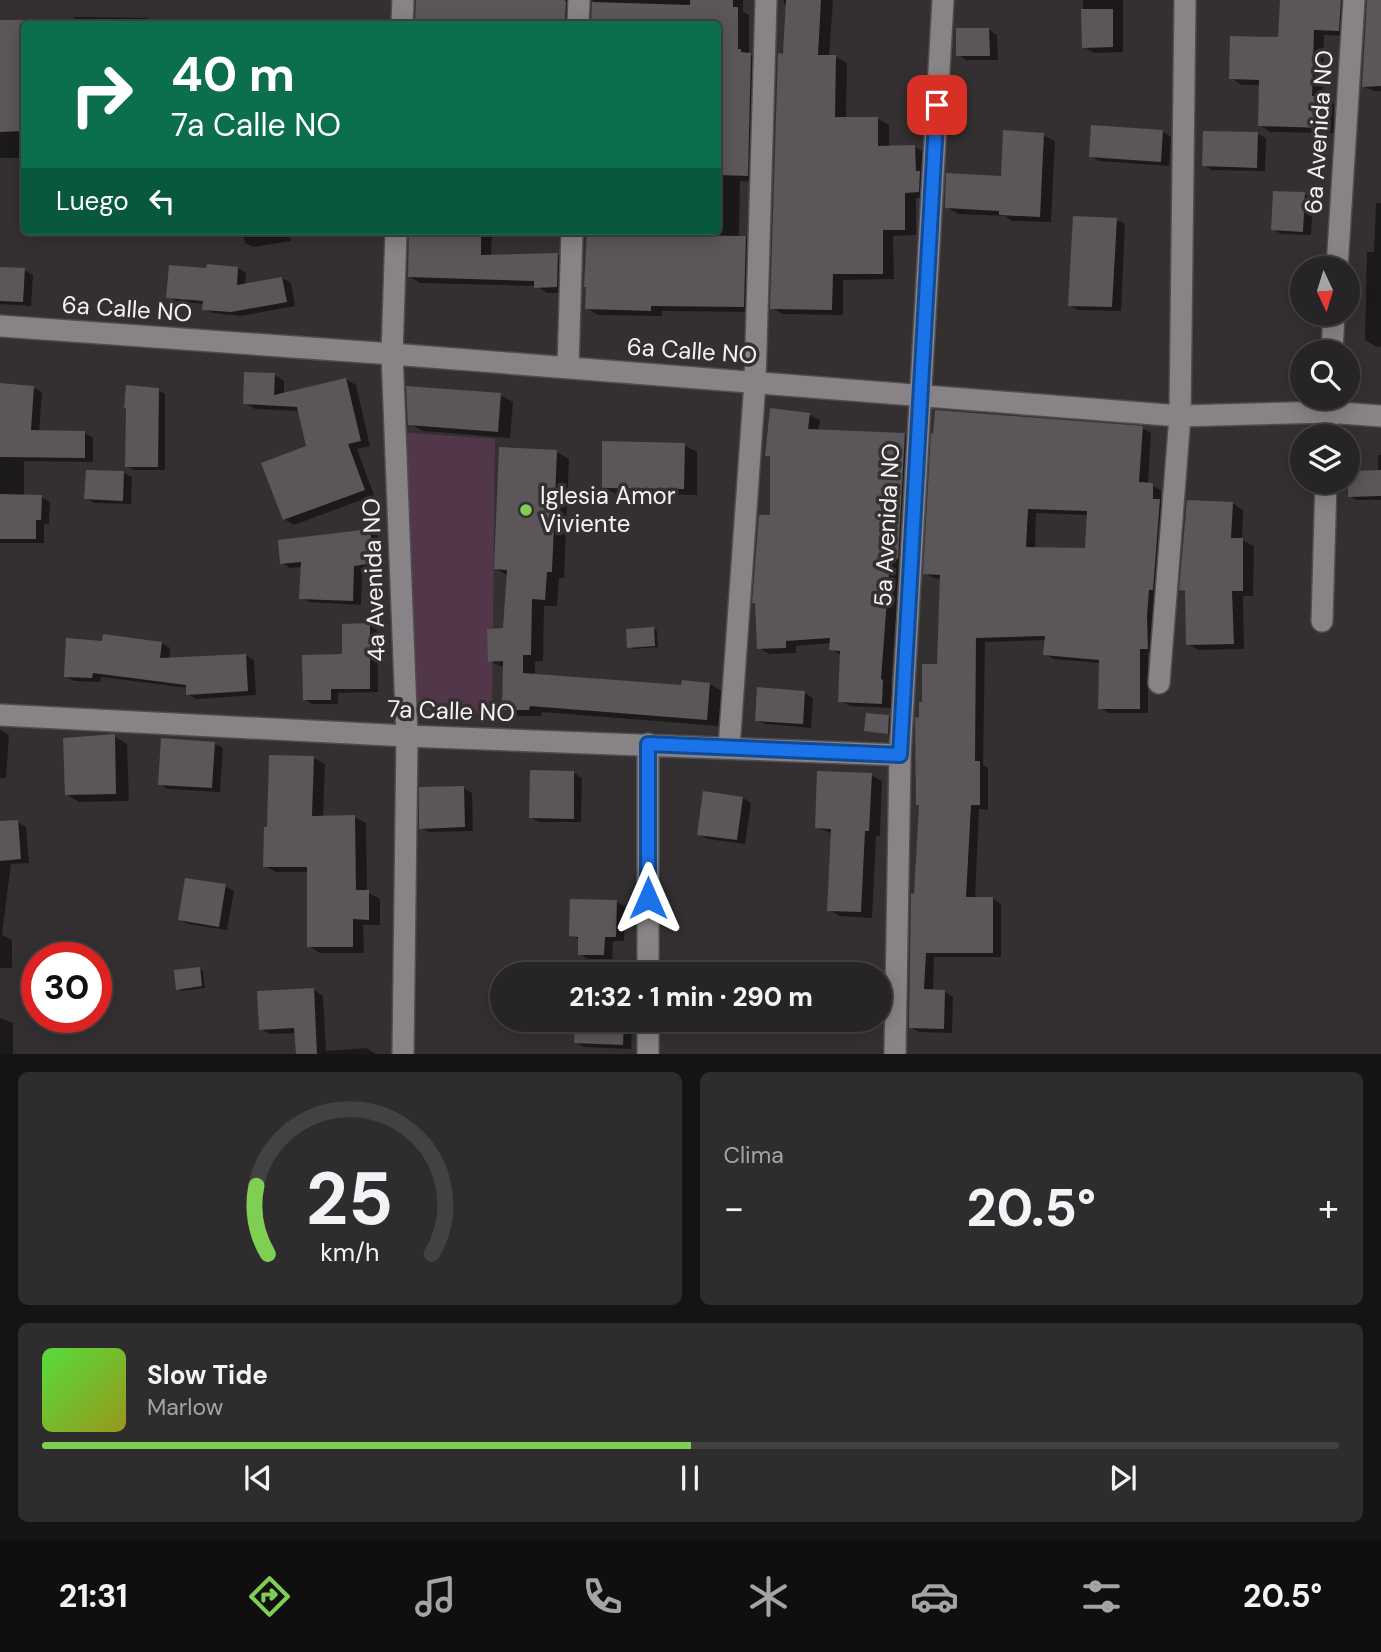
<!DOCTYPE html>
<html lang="es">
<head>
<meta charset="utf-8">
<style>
	body { margin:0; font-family:"DM Sans",sans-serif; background:#2f2c2e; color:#f1f3f6; height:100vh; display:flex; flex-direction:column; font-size:26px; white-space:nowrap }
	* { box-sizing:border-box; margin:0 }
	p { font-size:23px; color:#a4a4a7 }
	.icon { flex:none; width:38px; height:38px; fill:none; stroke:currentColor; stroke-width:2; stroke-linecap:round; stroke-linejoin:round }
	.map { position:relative; height:1054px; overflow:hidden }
	.details { display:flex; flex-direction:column; gap:18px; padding:18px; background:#151415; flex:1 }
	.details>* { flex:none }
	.top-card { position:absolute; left:21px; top:21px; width:700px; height:214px; border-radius:7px; box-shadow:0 4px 18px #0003,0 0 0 2px #434143; background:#0b6e4f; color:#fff; overflow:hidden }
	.needle { width:46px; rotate:176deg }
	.buttons { position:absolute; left:1290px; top:256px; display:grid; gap:14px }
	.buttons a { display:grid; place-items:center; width:70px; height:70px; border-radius:50%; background:#272426; box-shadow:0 4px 18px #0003,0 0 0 2px #434143; font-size:35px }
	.speed { position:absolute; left:21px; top:942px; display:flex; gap:14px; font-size:35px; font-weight:700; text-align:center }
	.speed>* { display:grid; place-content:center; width:91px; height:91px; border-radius:50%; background:#272426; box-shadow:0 4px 18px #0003,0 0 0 2px #434143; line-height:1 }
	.speed .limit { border:10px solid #d22; background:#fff; color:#111 }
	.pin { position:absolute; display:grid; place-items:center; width:60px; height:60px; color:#fff; margin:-30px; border-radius:14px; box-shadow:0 4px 10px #0006 }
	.me { position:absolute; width:77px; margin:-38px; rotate:0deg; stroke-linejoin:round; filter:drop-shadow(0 0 5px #0008) }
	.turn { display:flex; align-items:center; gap:24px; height:147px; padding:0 35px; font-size:32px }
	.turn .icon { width:91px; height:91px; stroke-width:2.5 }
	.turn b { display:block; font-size:49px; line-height:60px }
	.then { display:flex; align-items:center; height:66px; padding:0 35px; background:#0003; gap:14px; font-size:26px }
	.big { font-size:52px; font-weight:800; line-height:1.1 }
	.details .tile { flex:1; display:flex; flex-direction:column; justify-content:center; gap:10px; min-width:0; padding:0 24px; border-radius:10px; background:#2f2c2e }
	.details .dial { align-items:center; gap:0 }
	.dial svg { height:182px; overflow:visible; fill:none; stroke:#434143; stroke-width:7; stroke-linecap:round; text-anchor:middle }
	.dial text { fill:#f1f3f6; stroke:none }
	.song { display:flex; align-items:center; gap:21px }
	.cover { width:84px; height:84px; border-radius:10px; background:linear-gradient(135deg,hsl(110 70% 55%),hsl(60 70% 35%)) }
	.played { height:7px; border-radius:4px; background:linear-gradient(90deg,#7fd052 50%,#434143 50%) }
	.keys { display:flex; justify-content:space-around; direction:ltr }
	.heat { display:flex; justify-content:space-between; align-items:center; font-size:38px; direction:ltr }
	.details .tiles { flex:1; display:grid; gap:18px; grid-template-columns:1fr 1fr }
	.tile:last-child { grid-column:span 2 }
	.trip { position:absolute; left:490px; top:962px; width:402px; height:70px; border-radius:35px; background:#272426; box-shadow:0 4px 18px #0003,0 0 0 2px #434143; font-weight:800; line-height:70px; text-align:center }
	.tabs { display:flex; height:112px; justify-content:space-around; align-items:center; background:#100e0f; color:#a4a4a7 }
	.tabs .icon { width:49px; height:49px }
	.tabs .selected { color:#7fd052 }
	.tabs b { font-size:32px; color:#f1f3f6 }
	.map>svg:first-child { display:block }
	.green { fill:#523649 }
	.shadow { fill:#0007; fill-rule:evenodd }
	.building { fill:#5a5659; fill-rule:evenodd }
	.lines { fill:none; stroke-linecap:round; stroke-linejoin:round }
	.street-casing { stroke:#4f4c4e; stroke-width:24 }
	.street { stroke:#878386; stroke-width:21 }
	.route-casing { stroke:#114b97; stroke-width:18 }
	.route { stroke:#1a73e8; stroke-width:12 }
	.poi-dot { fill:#7fd052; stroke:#343032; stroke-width:2.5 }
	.labels { text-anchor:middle; stroke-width:7; stroke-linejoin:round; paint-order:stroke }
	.street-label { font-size:24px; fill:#f4f2f4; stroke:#343032 }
	.poi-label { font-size:24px; fill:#f4f2f4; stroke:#343032; text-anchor:start }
</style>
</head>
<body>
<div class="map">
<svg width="1381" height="1054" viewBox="0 0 1381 1054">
	<rect width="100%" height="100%" fill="#343032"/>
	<path class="green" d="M399,432L495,439L492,714L404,709Z"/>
	<path class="shadow" d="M418,0H579L577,24H417Z
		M593,0H743V12L749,15V54L762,61L758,182L740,181L739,237H746L757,244L755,312L662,311V316L598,315L587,308L588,231H718V24H593Z
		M784,0H833L829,57H836L847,63L846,119H878L889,125V148L914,147L926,153L930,198H916V235L893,236L894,279L843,280V315L783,314L772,308L788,6L784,4Z
		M1083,0H1123V52L1094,53L1084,47Z
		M1282,0H1341L1351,6L1349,36L1324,35L1323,98L1334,104V133L1270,132L1259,125L1260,85H1242L1231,78L1280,39Z
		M1369,0H1381V91H1374L1363,86Z
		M74,17L147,18L157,24H73Z
		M0,21L35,22L40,24H24V137H20V158H0Z
		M989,30L997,35L998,60H966L958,55Z
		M1093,127L1163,132L1171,137L1169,166L1099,161L1091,156Z
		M1258,134L1266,138L1265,171L1212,170L1204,165Z
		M1043,135L1055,141L1051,222L1012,221L1005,216L958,214L947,207L1003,178Z
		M1304,194L1313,199L1311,235L1281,234L1273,229Z
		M1376,203H1381V347L1375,346L1365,340L1367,252H1374Z
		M1117,220L1125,224L1121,311L1078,310L1070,305Z
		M243,231H289L291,241L253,247L245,243Z
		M411,231H492L491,256L558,255L569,261L568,293H547L536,286L420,283L409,276Z
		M0,268L24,270L33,275L31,306L0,304Z
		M238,268L246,273L245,286L282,278L291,283L295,306L241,316L213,313L204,309L205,304L176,301L168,297L208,270Z
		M274,375L284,381V394L346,379L356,385L370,446L357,449L374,495L294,525L284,519L308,447L299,411L255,409L245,403Z
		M0,385L34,388L42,392L39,432L85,433L93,438V462L24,461V497H41L50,502L49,524H44V543H0Z
		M158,390L165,394V470H134L127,466Z
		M500,395L513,402L510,438L423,431L410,424Z
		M809,415L820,420L818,431L905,434L915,440L908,564H900L891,686L893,687L892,708L850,706L840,701L842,656L831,649V643L796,646V653L769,654L759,648L772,517L771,458L767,455Z
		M1142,428L1151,433L1148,484L1161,490V501L1169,506L1156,653H1148V713H1108L1100,708V663L1054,659L1045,654L1046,640L985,642L983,765L988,768V810L979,809L975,899L992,898L1001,904V957H934L933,991L945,992L953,997L952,1033L919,1032L910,1027L920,805L921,720L924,704L938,666L942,579L934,578L925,573ZM1036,513L1088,515L1087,550L1035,549Z
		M684,445L697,452V495L616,494L603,487Z
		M501,449L557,452L569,459L564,578H559L557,606H544L543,661L535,662V676L683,687L710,684L722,691L719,726L542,712L541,716H516L504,709L505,668L489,661L504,630L508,576L495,568Z
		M1378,455H1381V500H1357L1349,496L1378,472Z
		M124,473L132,477L131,504L95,503L86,498Z
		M1232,503L1243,510L1242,540L1254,546L1253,596H1243L1244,649L1199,650L1188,644L1187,593L1181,590Z
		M370,531L378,536L382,567L362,570L361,605L309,602L301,598L302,567L290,568L282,563Z
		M369,625L377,630L378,692L338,693V704H312L304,699Z
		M653,628L657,631L658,647L633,649L629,647Z
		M104,642L162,643L170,648L169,660L245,655L254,660L256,695L196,699L188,694V688L101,677L100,682L74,681L66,676Z
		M805,693L813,698L811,728L765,724L756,720Z
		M889,717L892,719L891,734L866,730Z
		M0,730L9,735L6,778H0Z
		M114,736L127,744L129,801L79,802L66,794Z
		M215,744L223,748L220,792L168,789L159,784Z
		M314,758L325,764L323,818L354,817L366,823L367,892L380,899V925H363L364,953H320L309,946V872H276L265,866L269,828Z
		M574,773L582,778L581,822H539L531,817Z
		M871,775L882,781L880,836H876L872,918L840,916L829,910L833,834L816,827Z
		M464,788L472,793L473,831L429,832L421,828Z
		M743,798L751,803L745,844L707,839L699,834Z
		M18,822L26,827L29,863L11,864L2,935L12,940V968H0V823Z
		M225,886L234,891L227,930L188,924L180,920Z
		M616,902L625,906L624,941H613L612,959H588L580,954V940L571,935Z
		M199,969L203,971L205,988L181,991L178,988Z
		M314,990L323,996L326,1051L366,1048L376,1054H297L296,1033L270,1034L261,1029Z
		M0,1018L13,1023V1054H0Z
		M576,1020H632L631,1049L584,1047L575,1042Z"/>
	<path class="building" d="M416,0H564L566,1L565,24H415Z
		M690,0H733V7H738V49H741V52L751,53L748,176L718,175V24H591L592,2L690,5Z
		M786,0H821L818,55H836L835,117H878V146L915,145L916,171H920L919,192L905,193V230H883V274H833L832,310L770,309L778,53L783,54Z
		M1280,0H1341L1339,31L1314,30L1312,96H1324L1323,128L1258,126L1259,80L1229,79L1230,36L1278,37Z
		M1367,0H1381V86L1362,87Z
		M1081,9H1113V47L1082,48Z
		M0,20H24V131L0,132Z
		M956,28H989L990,56H956Z
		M1091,125L1163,130L1161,162L1089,157Z
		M1003,130L1044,133L1040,217L999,215V211L945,208L946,173L1001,176Z
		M1203,131L1258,132L1257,168L1202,166Z
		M1273,191L1305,192L1303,232L1271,230Z
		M1073,216L1117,218L1112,307L1068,306Z
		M409,231H481V255L558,253L557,287L534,288V281L408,277Z
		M587,231H653V235L746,236L744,307L651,306V311L585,309L586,287H584Z
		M207,264L238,267L237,285L282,277L287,302L231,312L202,310L203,301L166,298L169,265L206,268Z
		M0,267L25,268L23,302L0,301Z
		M244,372L275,373L274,395L346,378L361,441L348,444L365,490L283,520L261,463L306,446L297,407L243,404Z
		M0,383L34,386L31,430L85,431V458L0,457Z
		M126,385L159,388L158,467H125L126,408H124Z
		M406,386L501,393L498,432L408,425Z
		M770,408L810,413L808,429L905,433L898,559H890L881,679L883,680L882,704L838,702L840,651L829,650L830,638L786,641V648L757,649L755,603H752L759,515H770V456H765Z
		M935,410L1143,426L1139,482L1153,483V499H1160L1153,590H1149L1147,616L1148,649H1140V709H1098L1099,660L1043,655L1045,636L976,638L975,761H980V805H971L966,897H993V953H926L924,989L945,990L944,1029L909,1028L911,893L914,894L919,805H916L915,717L919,718V702H922V664H937L940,575L923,574L931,433L933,434ZM1028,509L1087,511L1085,548L1026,547Z
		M602,441L685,443L684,489L602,488Z
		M499,447L557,450L552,572H547L545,600L532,599L531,655H523V673L681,685L682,680L710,683L707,720L530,706L529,710H502L503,661L488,662L487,629L503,628L507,570L494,569Z
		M86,470L124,471L123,501L84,499Z
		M1381,470V496L1348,497V471Z
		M0,494L42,495L41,520H36V539H0Z
		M1187,500L1233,502L1231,538H1243V591H1232L1234,644L1186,645L1185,591L1179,590Z
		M370,529L374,563L354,566L353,601L299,599L301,562L280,564L278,540Z
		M370,623V689H331V700H303L302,655L342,654V624Z
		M654,627L655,646L627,648L626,629Z
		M103,634L162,642L160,658L246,654L248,691L186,695V685L93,673L92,678L64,677L66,638L102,641Z
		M757,687L805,691L803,724L755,721Z
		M866,713L889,715L888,734L864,731Z
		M115,734L116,794L65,795L63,738Z
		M161,738L215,742L212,788L158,785Z
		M269,755L314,756L312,816L355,815L356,890H369V920L353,919V947H307V867H263L264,827H267Z
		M530,770L574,771V819L529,818Z
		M817,771L872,773L869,831H865L861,912L827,911L831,829L815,828Z
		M464,786L465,827L419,829V787Z
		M703,791L743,797L737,840L697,835Z
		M18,820L21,859L0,861V821Z
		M185,878L226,884L219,927L178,920Z
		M570,899L617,900L616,937H605L604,955H578V937L569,936Z
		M200,967L202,986L176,990L174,970Z
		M314,988L317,1054H296L294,1028L259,1030L257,991Z
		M575,1020H624L623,1045L574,1043Z"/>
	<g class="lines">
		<defs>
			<path id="street" d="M402,24L403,0
				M578,24L579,0
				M396,231L392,354L407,736L403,1054
				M1337,268L1354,0
				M0,326L392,354L1180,416L1328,412L1381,416
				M1332,352L1334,313
				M568,368L572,231
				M1327,436L1329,399
				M1322,621L1326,481
				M1159,683L1180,416L1185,0
				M0,715L407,736L900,755
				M648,744V975
				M729,748L755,382L766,0
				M648,1020V1054
				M895,1054L900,755L943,0"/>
		</defs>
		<use href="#street" class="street-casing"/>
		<use href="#street" class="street"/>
	</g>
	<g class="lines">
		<defs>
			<path id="route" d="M648,898V744L900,755L937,105"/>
		</defs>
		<use href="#route" class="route-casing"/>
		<use href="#route" class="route"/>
	</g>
	<circle class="poi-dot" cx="526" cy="510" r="7"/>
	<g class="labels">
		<g class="street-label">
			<text transform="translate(1319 132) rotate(-86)" y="8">6a Avenida NO</text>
			<text transform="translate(127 309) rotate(4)" y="8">6a Calle NO</text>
			<text transform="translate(692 351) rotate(4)" y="8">6a Calle NO</text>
			<text transform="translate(887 525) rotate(-87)" y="8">5a Avenida NO</text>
			<text transform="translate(374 580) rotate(-92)" y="8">4a Avenida NO</text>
			<text transform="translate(451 711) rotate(2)" y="8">7a Calle NO</text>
		</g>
		<g class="poi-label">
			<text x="540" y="504">Iglesia Amor<tspan x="540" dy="28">Viviente</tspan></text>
		</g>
	</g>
</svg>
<div class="buttons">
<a><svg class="needle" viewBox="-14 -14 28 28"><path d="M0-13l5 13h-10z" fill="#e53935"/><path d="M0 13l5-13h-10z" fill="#a4a4a7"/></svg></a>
<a><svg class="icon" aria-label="search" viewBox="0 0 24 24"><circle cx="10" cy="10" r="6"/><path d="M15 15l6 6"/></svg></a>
<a><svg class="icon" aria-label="layers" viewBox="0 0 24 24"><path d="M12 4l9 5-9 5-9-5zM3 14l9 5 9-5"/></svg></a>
</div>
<div class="speed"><div class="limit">30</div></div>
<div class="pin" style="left:937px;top:105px;background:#d93025"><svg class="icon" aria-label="arrive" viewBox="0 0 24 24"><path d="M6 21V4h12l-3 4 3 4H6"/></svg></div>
<svg class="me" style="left:648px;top:898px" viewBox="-20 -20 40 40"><path d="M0-17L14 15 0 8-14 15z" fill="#1a73e8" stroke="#fff" stroke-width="4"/></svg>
<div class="trip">21:32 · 1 min · 290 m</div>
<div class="top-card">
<div class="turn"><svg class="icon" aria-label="right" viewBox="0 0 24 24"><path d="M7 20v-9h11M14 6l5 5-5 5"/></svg><div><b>40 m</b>7a Calle NO</div></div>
<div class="then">Luego<svg class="icon" aria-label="left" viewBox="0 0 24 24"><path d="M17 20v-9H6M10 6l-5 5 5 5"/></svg></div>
</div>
</div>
<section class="details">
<div class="tiles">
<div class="tile dial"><svg viewBox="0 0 100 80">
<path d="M14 69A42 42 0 1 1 86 69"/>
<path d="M14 69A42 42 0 0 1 9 39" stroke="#7fd052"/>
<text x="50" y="56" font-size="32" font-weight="700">25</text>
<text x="50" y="72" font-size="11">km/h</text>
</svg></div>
<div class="tile"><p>Clima</p>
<div class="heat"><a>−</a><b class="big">20.5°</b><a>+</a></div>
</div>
<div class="tile">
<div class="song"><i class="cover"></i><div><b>Slow Tide</b><p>Marlow</p></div></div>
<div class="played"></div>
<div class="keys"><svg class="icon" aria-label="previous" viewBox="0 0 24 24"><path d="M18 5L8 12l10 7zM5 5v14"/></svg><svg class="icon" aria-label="pause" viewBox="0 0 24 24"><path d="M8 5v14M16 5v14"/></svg><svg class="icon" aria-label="next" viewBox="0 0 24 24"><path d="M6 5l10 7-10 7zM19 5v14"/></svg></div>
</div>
</div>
</section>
<nav class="tabs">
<b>21:31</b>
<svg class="icon selected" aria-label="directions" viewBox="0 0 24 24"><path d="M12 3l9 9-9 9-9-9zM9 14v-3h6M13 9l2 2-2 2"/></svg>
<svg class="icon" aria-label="music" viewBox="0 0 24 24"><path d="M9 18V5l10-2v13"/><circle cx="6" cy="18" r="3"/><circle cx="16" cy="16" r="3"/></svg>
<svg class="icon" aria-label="phone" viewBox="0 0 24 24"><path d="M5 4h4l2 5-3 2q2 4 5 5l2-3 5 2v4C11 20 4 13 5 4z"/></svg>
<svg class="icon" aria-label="climate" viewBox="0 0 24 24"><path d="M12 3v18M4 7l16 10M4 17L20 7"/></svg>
<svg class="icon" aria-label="car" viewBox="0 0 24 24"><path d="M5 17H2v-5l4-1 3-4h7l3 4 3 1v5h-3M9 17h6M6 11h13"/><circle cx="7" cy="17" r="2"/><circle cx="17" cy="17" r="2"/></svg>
<svg class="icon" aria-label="filters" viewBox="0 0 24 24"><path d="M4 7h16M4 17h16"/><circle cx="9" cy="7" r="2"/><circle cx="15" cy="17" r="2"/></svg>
<b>20.5°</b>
</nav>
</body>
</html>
